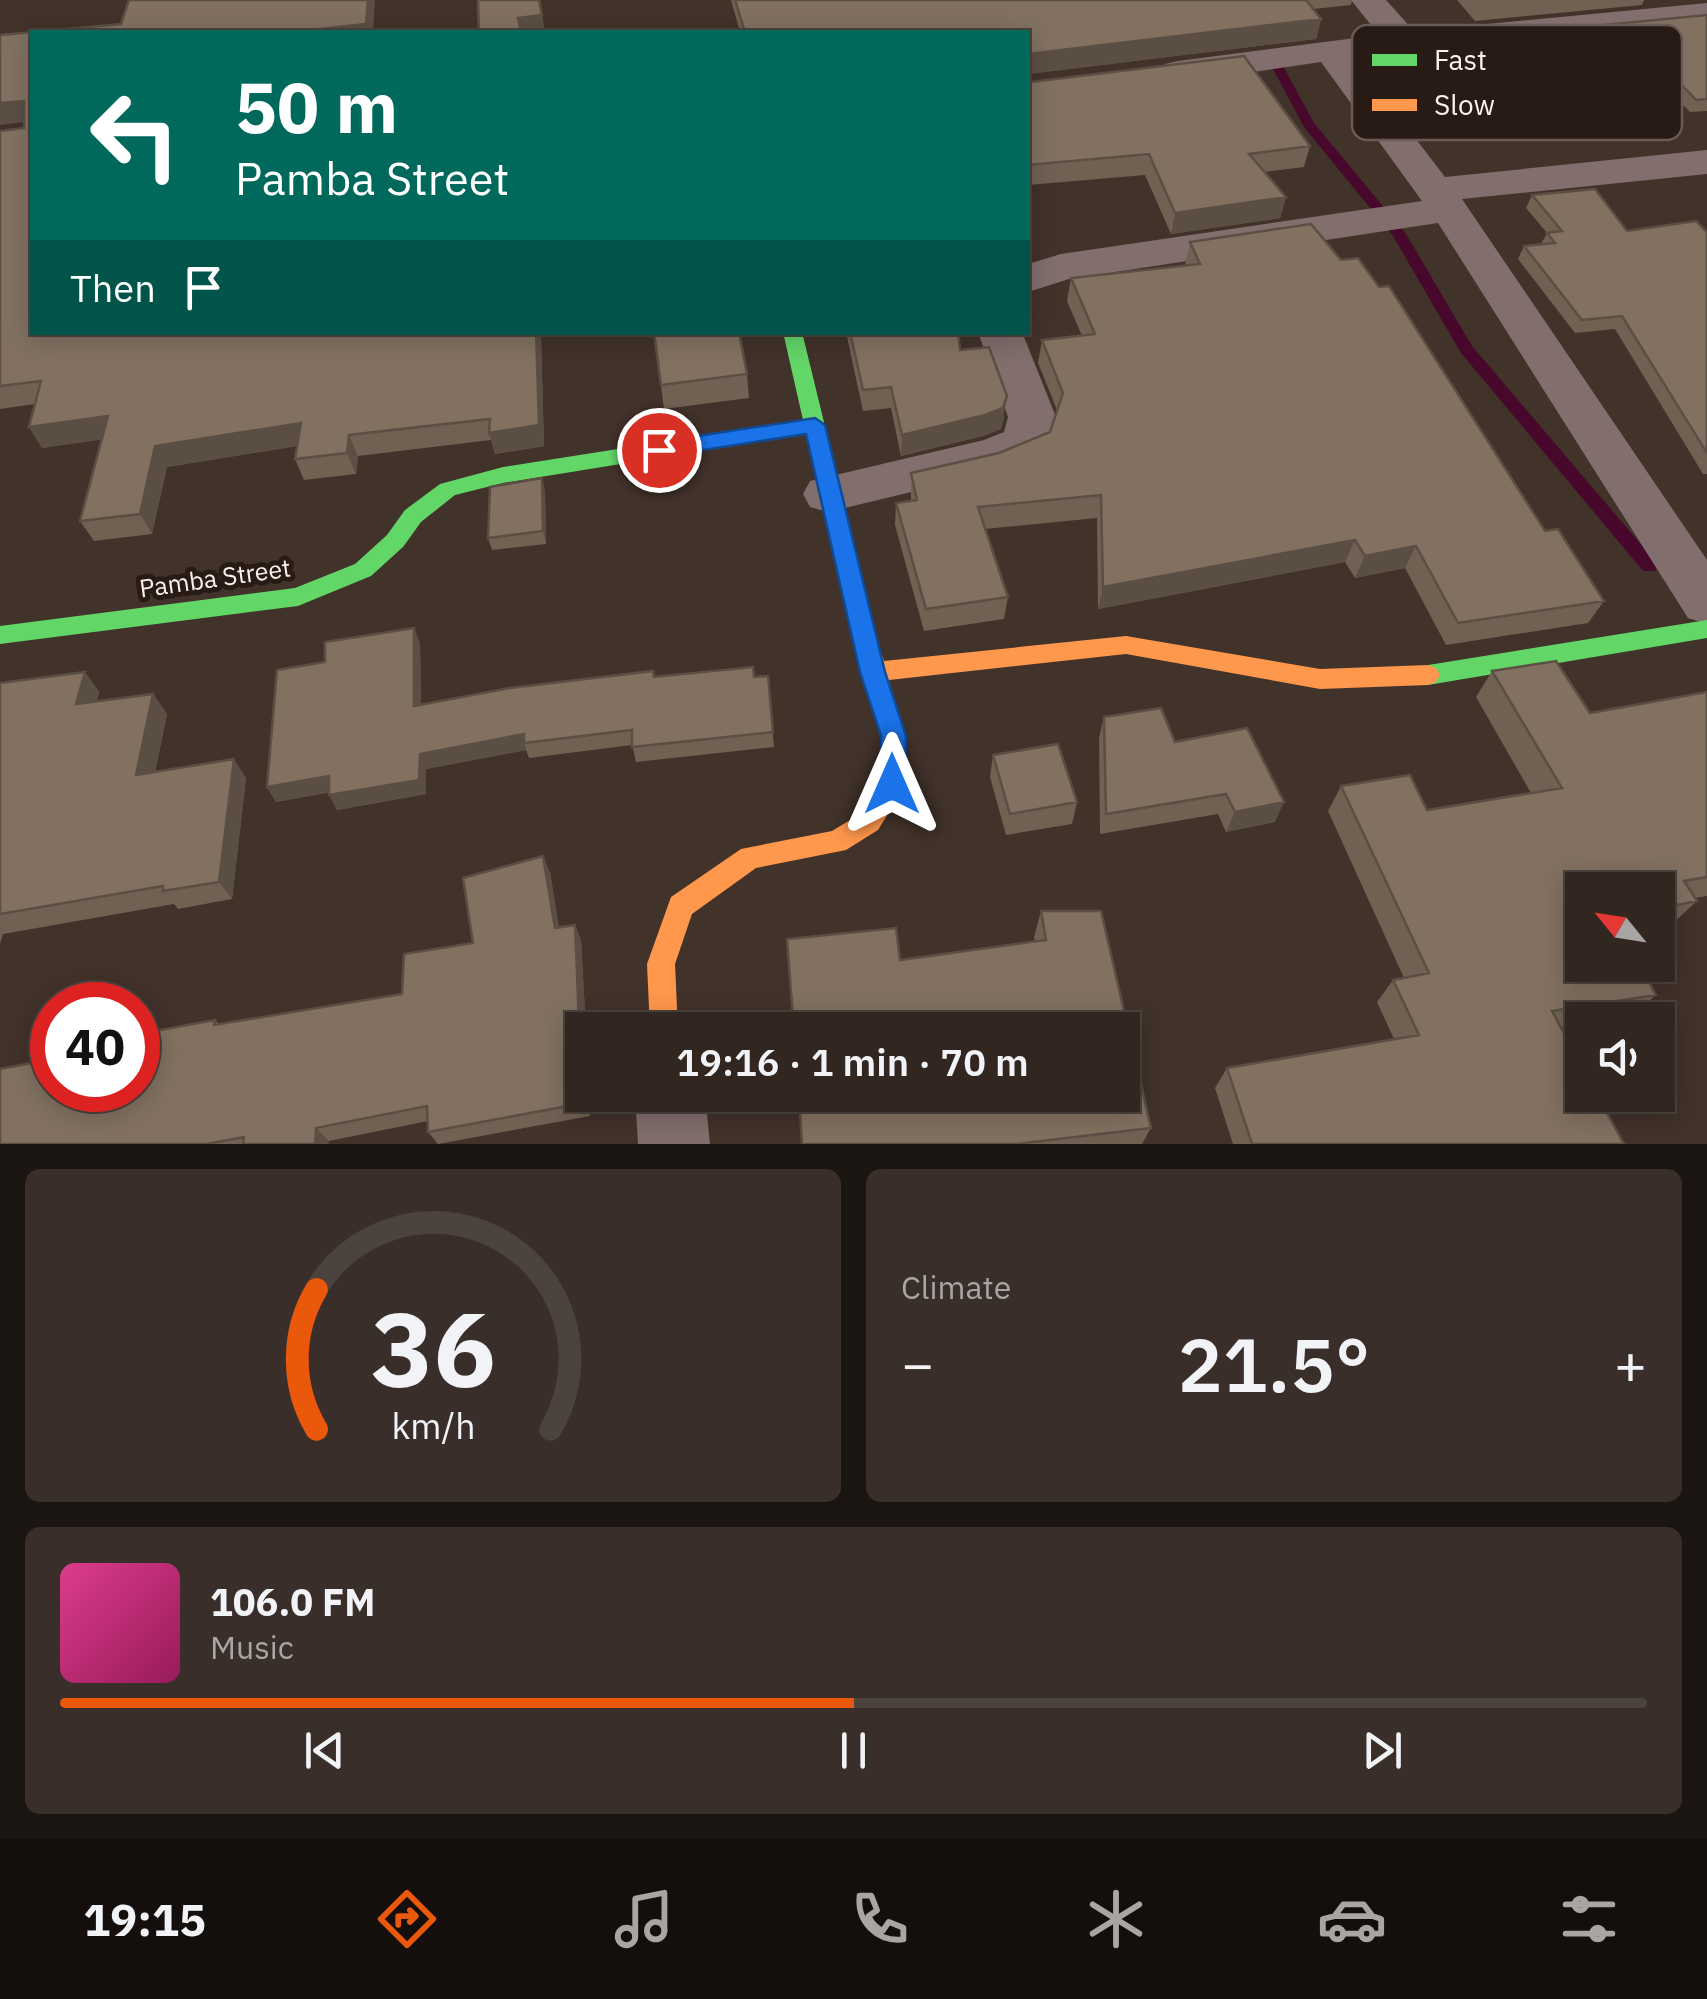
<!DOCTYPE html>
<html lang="en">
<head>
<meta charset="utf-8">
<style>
	body { margin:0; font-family:"IBM Plex Sans",sans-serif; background:#392e29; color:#f1f3f6; height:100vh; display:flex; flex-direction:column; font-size:38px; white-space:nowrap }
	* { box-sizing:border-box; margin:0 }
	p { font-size:32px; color:#a8a5a5 }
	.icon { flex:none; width:55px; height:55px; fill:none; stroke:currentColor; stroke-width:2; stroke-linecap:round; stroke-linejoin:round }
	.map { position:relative; height:1144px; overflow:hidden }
	.drawer { display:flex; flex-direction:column; gap:25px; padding:25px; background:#1b1512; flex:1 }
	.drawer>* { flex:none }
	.hud { position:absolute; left:30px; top:30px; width:1000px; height:305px; border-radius:0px; box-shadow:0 5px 25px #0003,0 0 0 2px #4c433e; background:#00695c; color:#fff; overflow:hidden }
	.needle { width:65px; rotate:300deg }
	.controls { position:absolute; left:1565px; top:872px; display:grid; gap:20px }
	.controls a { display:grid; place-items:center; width:110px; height:110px; border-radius:0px; background:#312620; box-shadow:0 5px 25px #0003,0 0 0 2px #4c433e; font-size:50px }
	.speed { position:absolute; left:30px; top:982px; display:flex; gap:20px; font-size:50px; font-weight:700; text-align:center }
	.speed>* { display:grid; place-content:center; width:130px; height:130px; border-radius:50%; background:#312620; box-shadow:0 5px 25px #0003,0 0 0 2px #4c433e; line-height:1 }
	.speed .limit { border:15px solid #d22; background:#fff; color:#111 }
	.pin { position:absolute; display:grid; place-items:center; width:85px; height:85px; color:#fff; margin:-42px; border:5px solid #fff; border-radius:50%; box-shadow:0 2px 10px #0007 }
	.me { position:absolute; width:110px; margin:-55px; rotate:0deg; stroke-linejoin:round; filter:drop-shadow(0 0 8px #0008) }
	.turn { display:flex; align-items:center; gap:35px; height:210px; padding:0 40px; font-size:45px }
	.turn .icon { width:130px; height:130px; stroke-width:2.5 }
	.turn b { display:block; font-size:70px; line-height:85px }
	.then { display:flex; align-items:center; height:95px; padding:0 40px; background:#0003; gap:20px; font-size:38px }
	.big { font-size:75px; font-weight:600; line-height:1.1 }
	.drawer .widget { flex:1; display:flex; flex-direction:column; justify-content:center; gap:15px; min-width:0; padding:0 35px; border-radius:15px; background:#392e29 }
	.drawer .dial { align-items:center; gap:0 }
	.dial svg { height:260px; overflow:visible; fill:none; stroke:#4c433e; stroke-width:7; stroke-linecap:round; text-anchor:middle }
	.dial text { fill:#f1f3f6; stroke:none }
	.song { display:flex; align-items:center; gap:30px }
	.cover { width:120px; height:120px; border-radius:15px; background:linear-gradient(135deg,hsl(330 70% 55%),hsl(330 70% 35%)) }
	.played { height:10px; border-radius:5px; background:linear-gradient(90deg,#ea580c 50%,#4c433e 50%) }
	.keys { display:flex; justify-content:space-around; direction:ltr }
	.heat { display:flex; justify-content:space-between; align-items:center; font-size:55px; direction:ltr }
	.drawer .tiles { flex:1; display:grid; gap:25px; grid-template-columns:1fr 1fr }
	.widget:last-child { grid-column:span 2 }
	.trip { position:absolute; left:565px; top:1012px; width:575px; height:100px; border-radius:0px; background:#312620; box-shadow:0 5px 25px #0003,0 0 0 2px #4c433e; font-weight:600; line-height:100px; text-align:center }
	.menu { display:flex; height:160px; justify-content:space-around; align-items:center; background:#140f0d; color:#a8a5a5 }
	.menu .icon { width:70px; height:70px }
	.menu .selected { color:#ea580c }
	.menu b { font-size:45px; color:#f1f3f6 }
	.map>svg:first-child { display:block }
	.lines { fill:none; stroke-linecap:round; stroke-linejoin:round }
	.stream { fill:#47082b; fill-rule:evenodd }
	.street { fill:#816e6d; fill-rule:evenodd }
	.fast { fill:#63d668; fill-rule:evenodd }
	.slow { fill:#ff974d; fill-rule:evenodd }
	.wall { fill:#706153 }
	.shaded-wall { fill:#5b4f44 }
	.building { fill:#827161; stroke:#5b4f44; stroke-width:2.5 }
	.route { fill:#1a73e8; stroke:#114b97; stroke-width:2.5 }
	.labels { text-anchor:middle; stroke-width:10; stroke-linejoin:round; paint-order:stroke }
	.street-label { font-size:25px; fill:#fdf1ec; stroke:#281a14 }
	.key { fill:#281a14; stroke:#685a55; stroke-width:2.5 }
	.key-label { font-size:28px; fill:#fdf1ec }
</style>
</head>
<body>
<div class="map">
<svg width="1707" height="1144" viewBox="0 0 1707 1144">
	<rect width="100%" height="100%" fill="#41322a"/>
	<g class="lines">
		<path class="stream" d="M1275,66H1283L1314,123L1406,234L1472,346L1655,561L1658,566L1655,571H1643L1461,353L1393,236L1304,127L1273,69Z"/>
		<path class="street" d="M1351,0H1386L1414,31L1707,3V23L1354,58L1445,177L1707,150V174L1462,199L1707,560V624L1688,618L1438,223L1069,279L1028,292V264L1061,254L1422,201L1321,62L1178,83L1165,80L1160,72L1165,64L1178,61L1379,35Z
			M978,332H1022L1056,417L1043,454L995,472L828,512L810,507L803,494L810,481L984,440L1004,432L1008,417Z
			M635,1095H705L710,1144H638Z"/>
		<path class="fast" d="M783,332H802L873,623L869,629H853L849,623L806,434L503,483L455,495L421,522L403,547L371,576L298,606L0,644V626L295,588L355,564L387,535L405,510L440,484L503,467L803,420Z
			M1707,620V638L1428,685L1420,682L1416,675L1420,668L1428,665Z"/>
		<path class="slow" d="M861,614L869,617L884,661L1126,636L1320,669L1428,665L1436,668L1440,675L1436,682L1428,685L1320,689L1126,654L889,680L905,736L906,783L902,791L878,830L846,850L756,868L692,914L675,964L678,1030H650L647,964L671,897L741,849L832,831L860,814L880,781L881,736L849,623L853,617Z"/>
	</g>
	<path class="wall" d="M731,0H1352L1351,5L1314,9L1321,19L1316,39L1028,74V32H740Z
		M1457,0H1644L1642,5L1475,21Z
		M1707,15V111L1690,112L1661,83L1531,91L1496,48L1501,35Z
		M32,32V332L541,337L544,446L495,454L491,440L358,456L356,474L304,480L295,459L297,446L167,467L152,534L94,541L80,521L102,439L42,448L29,427L35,404L0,409V131L24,128V122L0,35Z
		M1028,80L1031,82L1310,146L1304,167L1264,172L1286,197L1280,218L1171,234L1145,175L1028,185Z
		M1532,195L1627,231L1707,232V474H1703L1615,329L1575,333L1518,259L1524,246L1541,244L1547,233L1526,208Z
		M1190,242L1545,531L1604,601L1588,623L1446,645L1405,568L1355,578L1345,562L1098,609L1097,518L985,529L1008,597L1004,619L924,631L895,525L896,503L911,500V473L999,453L1050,432L1057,410L1038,363L1042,340L1082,336L1067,301L1071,278L1185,265Z
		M654,332L747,374L749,398L664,409Z
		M846,332H958L960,350L1004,417L1001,429L983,436L901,456L891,408L863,411Z
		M545,491L546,544L492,550L488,538Z
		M414,628L420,644L421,705L654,677L768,676L774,747L636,762L632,745L529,758L526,750L426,769V794L337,810L329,792L276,802L267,787L325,662Z
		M1492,671L1590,713L1707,692V896L1695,898L1697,901L1672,924L1658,927V890H1582L1656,995L1631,1016L1607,1020H1582V1024L1561,1027L1624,1144H1233L1215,1088L1227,1068L1394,1039L1377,1002L1393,980L1404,978L1328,811L1341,786L1427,810L1531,793L1476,697Z
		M85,672L99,692L97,701L153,694L167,714L155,772L246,778L232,899L178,909L174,904L3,934L0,944V683Z
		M1104,717L1175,742L1275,822L1226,832L1218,814L1100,834L1099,738Z
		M993,755L1077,802L1072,824L1006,835L990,777Z
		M550,872L559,928L575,925L581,941L586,1030H582V1095H589L590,1116L438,1144L428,1132V1121L329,1141L328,1144H0L52,1090L215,1020L219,1024L402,994L473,943Z
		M1041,911L1151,1128L1142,1144H802L900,960L1035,941L1034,937Z"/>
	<path class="shaded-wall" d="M368,0H375L373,32H292Z
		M540,0L545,32H521L518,18Z
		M1321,19L1316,39L1028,74V54Z
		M24,101L32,121L0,125V103Z
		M1286,197L1280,218L1171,234L1175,213Z
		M536,332H578L541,337L544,446L495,454L489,433Z
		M1007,396L1001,429L983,436L901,456L902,435Z
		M108,416L120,437L42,448L29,427Z
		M301,423L310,444L167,467L152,534L140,514L155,446Z
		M349,435L358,456L356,474L347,453Z
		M542,478L545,491L546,544L543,531Z
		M1355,540L1345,562L1098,609L1103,587Z
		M1416,546L1405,568L1355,578L1365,556Z
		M414,628L420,644L421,721L414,706Z
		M85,672L99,692L91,723L76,704Z
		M153,694L167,714L150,793L136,775Z
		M524,734V743L526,750L426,769V794L337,810L329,795L420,754Z
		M234,759L246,778L232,899L219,882Z
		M329,776L338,791L276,802L267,787Z
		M1284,802L1275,822L1226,832L1235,812Z
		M543,856L550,872L561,944L555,928Z
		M575,925L581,941L586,1030H582V1070Z
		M584,1095H589L590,1116L584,1103Z
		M316,1128L329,1141L328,1144H315Z"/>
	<path class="building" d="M129,0H368L366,24L292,32H32V332H536L539,425L489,433L490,419L349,435L347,453L295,459L301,423L155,446L140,514L80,521L108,416L29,427L41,381L0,386V131L24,128V101L0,103V35L121,24Z
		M478,0H539L542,15L518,18L521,32H479Z
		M735,0H1306L1321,19L1028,54V32H745Z
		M1707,15V99L1696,100L1668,70L1536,79L1501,35Z
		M1244,56L1310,146L1249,154L1286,197L1175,213L1149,154L1028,165V80L1031,82Z
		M1595,189L1627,231L1696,221L1707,232V453L1622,316L1582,320L1524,246L1555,243L1547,233L1562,231L1532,195Z
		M1311,224L1341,260L1358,258L1379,287L1389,286L1545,531L1558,529L1604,601L1458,623L1416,546L1365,556L1355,540L1103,587L1101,495L978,507L1008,597L926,609L896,503L917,500L911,473L999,453L1050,432L1063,393L1042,340L1095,334L1071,278L1200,264L1190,242Z
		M654,332H739L747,374L661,385Z
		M850,332H958L960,350L989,347L1007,396L1003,408L985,415L902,435L891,387L863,390Z
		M542,478L543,531L488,538L490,487Z
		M414,628V706L510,688L653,671L654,677L753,667L754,677L768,676L773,732L632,747V730L524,743V734L420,754L419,780L329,795V776L267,787L277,670L325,662V642Z
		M1556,661L1590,713L1707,692V877L1684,881L1697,901L1658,909V890H1582V965H1640L1656,995L1552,1011L1582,1067V1095H1597L1624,1144H1252L1227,1068L1419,1035L1393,980L1429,973L1341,786L1410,775L1427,810L1562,788L1492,671Z
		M85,672L76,704L153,694L136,775L234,759L219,882L163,891V886L0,914V683Z
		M1161,708L1175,742L1247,728L1284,802L1235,812L1226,794L1106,814L1104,717Z
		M1058,744L1077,802L1010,814L993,755Z
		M543,856L555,928L575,925L582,1095L584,1103L428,1132L427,1106L316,1128L315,1144H243L244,1137L206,1144H0V1069L52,1059V1090H138V1034L215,1020L214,1025L402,994L404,954L473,943L463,878Z
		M1041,911H1101L1151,1128L1016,1144H802L799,1095H1122V1030H794L787,939L896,928L900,960L1046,940Z"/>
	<path class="route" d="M815,418L825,425L885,672L906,736L905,784L902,791L892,795L883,791L880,784L881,736L860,672L806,434L659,457L648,450L659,442Z"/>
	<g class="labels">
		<g class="street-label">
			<text transform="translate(215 578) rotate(-8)" y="9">Pamba Street</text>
		</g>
	</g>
	<rect x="1352" y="25" width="330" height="115" rx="15" class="key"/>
	<rect x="1372" y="54" width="45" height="12" fill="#63d668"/>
	<rect x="1372" y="99" width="45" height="12" fill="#ff974d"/>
	<g class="key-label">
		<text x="1434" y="70">Fast</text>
		<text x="1434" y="115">Slow</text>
	</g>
</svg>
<div class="controls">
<a><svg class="needle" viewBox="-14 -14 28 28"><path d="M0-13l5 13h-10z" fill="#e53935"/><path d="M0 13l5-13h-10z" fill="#a8a5a5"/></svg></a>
<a><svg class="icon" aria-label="sound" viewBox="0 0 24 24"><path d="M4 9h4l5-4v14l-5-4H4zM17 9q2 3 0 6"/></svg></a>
</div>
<div class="speed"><div class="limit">40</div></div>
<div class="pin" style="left:659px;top:450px;background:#d93025"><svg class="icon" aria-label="arrive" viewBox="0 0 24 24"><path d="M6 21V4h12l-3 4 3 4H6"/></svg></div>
<svg class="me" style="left:892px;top:784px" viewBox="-20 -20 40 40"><path d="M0-17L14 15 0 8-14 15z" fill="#1a73e8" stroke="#fff" stroke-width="4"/></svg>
<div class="trip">19:16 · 1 min · 70 m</div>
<div class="hud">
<div class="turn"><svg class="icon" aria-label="left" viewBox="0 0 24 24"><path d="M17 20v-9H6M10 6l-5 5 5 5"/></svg><div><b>50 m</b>Pamba Street</div></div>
<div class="then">Then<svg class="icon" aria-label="arrive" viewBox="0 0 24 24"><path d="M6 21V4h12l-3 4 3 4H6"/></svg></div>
</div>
</div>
<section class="drawer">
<div class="tiles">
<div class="widget dial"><svg viewBox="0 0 100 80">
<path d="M14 69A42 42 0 1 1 86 69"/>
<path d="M14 69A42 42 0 0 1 14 26" stroke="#ea580c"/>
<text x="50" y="56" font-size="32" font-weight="700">36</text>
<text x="50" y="72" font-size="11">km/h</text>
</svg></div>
<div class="widget"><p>Climate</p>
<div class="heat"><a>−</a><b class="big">21.5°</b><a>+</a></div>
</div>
<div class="widget">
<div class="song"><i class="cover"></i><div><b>106.0 FM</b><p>Music</p></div></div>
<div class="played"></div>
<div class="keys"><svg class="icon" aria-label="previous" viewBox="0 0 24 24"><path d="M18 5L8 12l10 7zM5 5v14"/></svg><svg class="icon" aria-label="pause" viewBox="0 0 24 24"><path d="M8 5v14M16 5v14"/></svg><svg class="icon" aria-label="next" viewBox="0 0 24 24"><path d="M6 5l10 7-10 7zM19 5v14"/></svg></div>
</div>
</div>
</section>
<nav class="menu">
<b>19:15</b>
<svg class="icon selected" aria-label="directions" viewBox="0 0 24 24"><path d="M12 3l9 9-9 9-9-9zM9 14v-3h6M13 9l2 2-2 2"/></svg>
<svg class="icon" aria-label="music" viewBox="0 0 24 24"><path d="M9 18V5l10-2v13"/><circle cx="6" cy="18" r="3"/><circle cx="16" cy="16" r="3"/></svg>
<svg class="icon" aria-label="phone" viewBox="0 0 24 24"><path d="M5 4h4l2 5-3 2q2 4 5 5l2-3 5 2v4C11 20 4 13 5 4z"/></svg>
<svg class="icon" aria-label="climate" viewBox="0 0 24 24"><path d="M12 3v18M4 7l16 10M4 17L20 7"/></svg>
<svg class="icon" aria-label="car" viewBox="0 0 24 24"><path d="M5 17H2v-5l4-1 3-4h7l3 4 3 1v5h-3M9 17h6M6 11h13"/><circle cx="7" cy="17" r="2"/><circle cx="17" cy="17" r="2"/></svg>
<svg class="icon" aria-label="filters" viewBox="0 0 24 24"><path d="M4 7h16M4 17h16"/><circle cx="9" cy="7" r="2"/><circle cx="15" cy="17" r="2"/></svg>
</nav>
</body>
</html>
